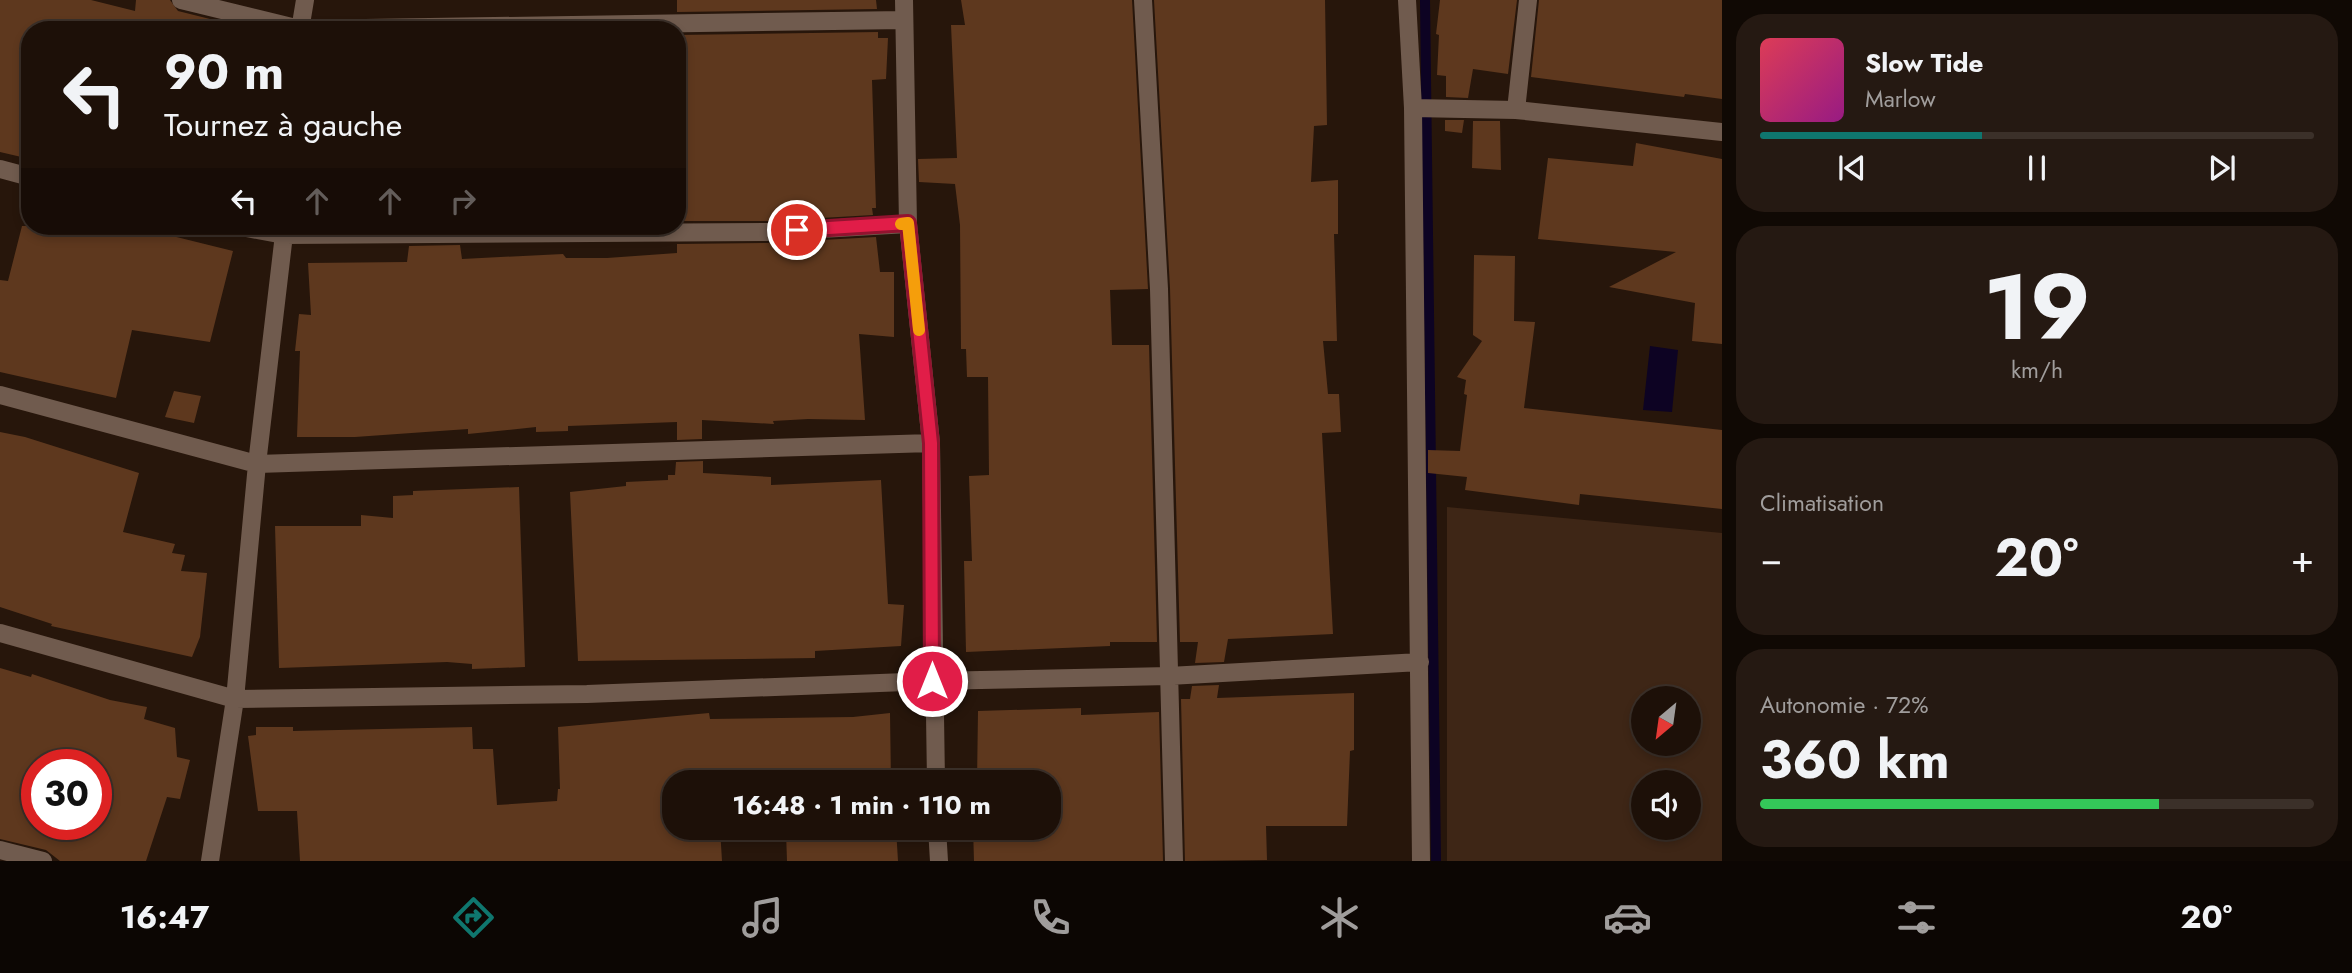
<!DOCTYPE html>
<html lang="fr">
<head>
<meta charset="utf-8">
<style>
	body { margin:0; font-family:Jost,sans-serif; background:#251912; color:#f1f3f6; height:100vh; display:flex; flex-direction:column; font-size:26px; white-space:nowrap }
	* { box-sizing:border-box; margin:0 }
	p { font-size:23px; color:#a09d9c }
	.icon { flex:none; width:38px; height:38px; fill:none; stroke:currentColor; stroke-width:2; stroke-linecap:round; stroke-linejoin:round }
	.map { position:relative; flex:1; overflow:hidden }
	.sheet { display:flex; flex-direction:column; gap:14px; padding:14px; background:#100904; width:630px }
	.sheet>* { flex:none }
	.top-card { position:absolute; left:21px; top:21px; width:665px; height:214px; border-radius:28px; box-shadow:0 4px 10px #0003,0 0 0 2px #3b3029; background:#1d1008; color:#f1f3f6; overflow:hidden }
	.needle { width:46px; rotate:209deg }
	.controls { position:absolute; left:1631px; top:686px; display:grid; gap:14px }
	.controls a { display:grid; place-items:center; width:70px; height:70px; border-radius:50%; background:#1d1008; box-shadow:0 4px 10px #0003,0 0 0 2px #3b3029; font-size:35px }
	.speed { position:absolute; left:21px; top:749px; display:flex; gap:14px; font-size:35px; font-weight:700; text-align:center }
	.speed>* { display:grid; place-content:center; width:91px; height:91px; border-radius:50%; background:#1d1008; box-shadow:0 4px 10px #0003,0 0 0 2px #3b3029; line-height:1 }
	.speed .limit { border:10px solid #d22; background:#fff; color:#111 }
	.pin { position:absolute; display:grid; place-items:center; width:60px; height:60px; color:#fff; margin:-30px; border:4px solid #fff; border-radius:50%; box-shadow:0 2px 7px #0007 }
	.me { position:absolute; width:77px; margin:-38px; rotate:0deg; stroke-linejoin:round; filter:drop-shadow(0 0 5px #0008) }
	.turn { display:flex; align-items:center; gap:24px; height:147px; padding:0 28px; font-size:32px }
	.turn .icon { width:91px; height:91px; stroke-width:2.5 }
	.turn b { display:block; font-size:49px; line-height:60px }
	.lanes { display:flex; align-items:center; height:66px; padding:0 28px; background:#0003; justify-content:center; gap:35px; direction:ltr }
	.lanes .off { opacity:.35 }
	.big { font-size:52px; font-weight:700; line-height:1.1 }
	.sheet .tile { flex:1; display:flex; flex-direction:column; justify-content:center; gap:10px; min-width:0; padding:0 24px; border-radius:28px; background:#251912 }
	.sheet .dial { align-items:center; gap:0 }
	.dial b { font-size:91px; line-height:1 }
	.song { display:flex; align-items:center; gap:21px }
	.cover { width:84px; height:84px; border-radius:10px; background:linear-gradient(135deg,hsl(350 70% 55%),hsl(310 70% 35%)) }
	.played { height:7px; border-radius:4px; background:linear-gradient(90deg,#0f766e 40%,#3b3029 40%) }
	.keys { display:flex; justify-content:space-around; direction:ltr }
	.heat { display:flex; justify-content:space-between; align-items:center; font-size:38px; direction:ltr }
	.charge { height:10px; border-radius:5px; background:linear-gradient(90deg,#34c759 72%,#3b3029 0) }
	.trip { position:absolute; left:662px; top:770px; width:399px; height:70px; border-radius:28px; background:#1d1008; box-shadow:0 4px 10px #0003,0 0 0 2px #3b3029; font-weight:700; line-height:70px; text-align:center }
	.tabs { display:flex; height:112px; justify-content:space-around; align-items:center; background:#0c0603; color:#a09d9c }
	.tabs .icon { width:49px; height:49px }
	.tabs .on { color:#0f766e }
	.tabs b { font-size:32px; color:#f1f3f6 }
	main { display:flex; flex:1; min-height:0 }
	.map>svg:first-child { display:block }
	.green { fill:#3e2616; fill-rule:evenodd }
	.water { fill:#0d0323 }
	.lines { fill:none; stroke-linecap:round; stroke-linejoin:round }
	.stream { stroke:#0d0323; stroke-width:10 }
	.building { fill:#5e381e; fill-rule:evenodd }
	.minor { stroke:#705b4e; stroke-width:18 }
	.route-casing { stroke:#92132f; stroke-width:18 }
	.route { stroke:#e11d48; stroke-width:12 }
	.slow { stroke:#f59e0b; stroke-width:12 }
</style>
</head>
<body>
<main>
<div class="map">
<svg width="1722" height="861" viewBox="0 0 1722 861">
	<rect width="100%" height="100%" fill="#27160b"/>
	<path class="green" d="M1447,507L1722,533V861H1447ZM1643,698H1689V744H1643ZM1643,782H1689V828H1643Z"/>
	<path class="water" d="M1650,346L1678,350L1672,412L1643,410Z"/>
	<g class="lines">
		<path class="stream" d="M1425,0L1436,861"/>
	</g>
	<path class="building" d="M0,0H91L135,11L136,0H170L178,11L238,26L237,30H30V159L0,152Z
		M677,0H876L877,9L677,12Z
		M961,0H1132L1148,289L1110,290L1112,345H1149L1157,642H1110V646L966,652L964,561H972L969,476L989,475L988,377H967L966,349H961L960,225L955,184L919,182L918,159L957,158L951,25H965Z
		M1154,0H1325L1327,125L1314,126L1311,182L1338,180V234H1334L1337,341H1323L1328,394H1339L1341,432L1322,433L1333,634L1228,639L1224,662L1195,663L1198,642H1180L1170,288Z
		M1440,0H1517L1508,74L1473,69L1468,98L1446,97V76L1437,75L1439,35L1436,34Z
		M1539,0H1722V99L1685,94L1684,97L1531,77Z
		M878,32V38H888L886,79L872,80L876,208H872L873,215L769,221H677V35Z
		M1445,120H1464L1462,133L1445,131Z
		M1473,121H1500L1501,170L1472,168Z
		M1636,143L1722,159V344L1692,341L1695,303L1609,287L1676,252L1538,239L1548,158L1633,166Z
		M22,226H132L233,251L210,342L132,330L116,398L0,372V280L8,281Z
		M876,237L880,272H894V337L859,334L865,420L808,419L773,421L774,424L702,420V439L677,440V422L568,426V431L536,432V427L468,434V429L355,437H297L300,351H295L299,314L311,315L308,263L407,262L409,246L460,245L462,259L563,254L566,258H607L677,253V244L769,243Z
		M1474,255L1515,256L1514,321L1535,322L1524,408L1722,430V509L1580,494L1579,505L1465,490L1467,477L1428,473V450L1460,451L1467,395L1464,394L1466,380L1457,377L1482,341L1473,335Z
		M174,391L201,396L194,423L165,417Z
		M0,432L25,437L139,473L123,532L175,544L172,553L185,555L181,571L207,573L200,637L192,657L51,626L52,624L0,607Z
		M703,461V473L771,477V485L881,480L888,604L904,605L901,646L815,651V658L578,661L570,492L626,486V482L668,480V475H675L676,462Z
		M519,487L525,667L472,669V664L447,662L279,668L275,526H361V515L393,518V496L413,495V491Z
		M0,668L31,677L32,674L110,700L147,707L144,719L175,728L177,757L190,760L180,799L167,797L146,861H60L46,850L0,839ZM37,765H96V824H37Z
		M1219,685L1217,698L1354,693V750L1350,751L1347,826H1266L1267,860L1185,861L1181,699H1190L1192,686Z
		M1081,708V715L1159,712L1163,861H974L973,828H1048V782H977L978,711Z
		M709,713L710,719L853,717L890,713L891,782H674V828H720L722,861H300L297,811H258L248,736L256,735V727H293V731L472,727L473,749H493L497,805L557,801L558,789H560L558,727Z
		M822,828H896L898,861H787L786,832Z"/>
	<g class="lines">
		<path class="minor" d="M181,0L300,29L904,20
			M904,0L908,224L931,443L936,782
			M1143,0L1159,289L1174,861
			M1407,0L1413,108L1421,861
			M300,30L305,0
			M1413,108L1516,110L1722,132
			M1516,110L1528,0
			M0,169L30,177
			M236,226L284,235L769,232L908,224
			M0,395L257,464L931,443
			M0,633L235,699L587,694L932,681L1169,676L1420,662
			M937,828L939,861
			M0,850L43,861
			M210,861L235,699L257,464L285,226"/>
	</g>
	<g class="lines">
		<defs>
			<path id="route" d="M797,230L908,223L931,443L932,681"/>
		</defs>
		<use href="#route" class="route-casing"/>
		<use href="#route" class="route"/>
		<path class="slow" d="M901,224L908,223L919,330"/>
	</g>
</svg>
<div class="controls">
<a><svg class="needle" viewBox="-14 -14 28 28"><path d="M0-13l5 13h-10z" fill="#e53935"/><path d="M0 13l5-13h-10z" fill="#a09d9c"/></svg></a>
<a><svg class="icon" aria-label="sound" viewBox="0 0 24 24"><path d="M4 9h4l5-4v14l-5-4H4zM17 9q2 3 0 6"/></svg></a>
</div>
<div class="speed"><div class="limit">30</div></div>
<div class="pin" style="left:797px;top:230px;background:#d93025"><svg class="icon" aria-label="arrive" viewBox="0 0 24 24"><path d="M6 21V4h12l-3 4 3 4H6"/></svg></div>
<svg class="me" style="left:932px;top:681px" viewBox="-20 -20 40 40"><circle r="17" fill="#e11d48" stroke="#fff" stroke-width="3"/><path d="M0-11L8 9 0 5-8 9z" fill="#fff"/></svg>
<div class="trip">16:48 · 1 min · 110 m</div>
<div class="top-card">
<div class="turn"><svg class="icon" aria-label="left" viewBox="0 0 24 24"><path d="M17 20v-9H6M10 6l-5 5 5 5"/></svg><div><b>90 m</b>Tournez à gauche</div></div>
<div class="lanes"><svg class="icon" aria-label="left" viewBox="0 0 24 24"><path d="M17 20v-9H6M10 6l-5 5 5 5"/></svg><svg class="icon off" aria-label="ahead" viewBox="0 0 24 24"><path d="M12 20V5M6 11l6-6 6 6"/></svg><svg class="icon off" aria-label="ahead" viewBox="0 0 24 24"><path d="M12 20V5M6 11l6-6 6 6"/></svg><svg class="icon off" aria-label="right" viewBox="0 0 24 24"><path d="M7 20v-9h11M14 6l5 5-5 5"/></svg></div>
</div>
</div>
<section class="sheet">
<div class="tile">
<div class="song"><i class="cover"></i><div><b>Slow Tide</b><p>Marlow</p></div></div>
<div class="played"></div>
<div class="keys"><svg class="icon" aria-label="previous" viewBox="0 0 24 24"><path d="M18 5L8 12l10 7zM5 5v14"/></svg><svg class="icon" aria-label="pause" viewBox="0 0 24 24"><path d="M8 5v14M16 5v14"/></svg><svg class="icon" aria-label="next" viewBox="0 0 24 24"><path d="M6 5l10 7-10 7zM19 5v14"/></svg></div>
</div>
<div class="tile dial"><b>19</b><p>km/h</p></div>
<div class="tile"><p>Climatisation</p>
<div class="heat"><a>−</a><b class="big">20°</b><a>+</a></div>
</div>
<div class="tile"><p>Autonomie · 72%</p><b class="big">360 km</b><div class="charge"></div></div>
</section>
</main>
<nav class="tabs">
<b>16:47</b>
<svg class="icon on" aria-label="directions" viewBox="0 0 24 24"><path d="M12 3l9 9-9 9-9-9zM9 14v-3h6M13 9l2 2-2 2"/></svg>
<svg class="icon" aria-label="music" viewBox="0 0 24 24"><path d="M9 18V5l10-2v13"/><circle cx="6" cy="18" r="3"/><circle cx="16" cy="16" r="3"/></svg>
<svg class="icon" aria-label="phone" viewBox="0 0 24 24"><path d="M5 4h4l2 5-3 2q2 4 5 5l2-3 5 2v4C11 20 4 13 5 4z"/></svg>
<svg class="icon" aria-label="climate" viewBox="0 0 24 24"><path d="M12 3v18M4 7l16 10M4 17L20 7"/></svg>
<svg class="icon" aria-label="car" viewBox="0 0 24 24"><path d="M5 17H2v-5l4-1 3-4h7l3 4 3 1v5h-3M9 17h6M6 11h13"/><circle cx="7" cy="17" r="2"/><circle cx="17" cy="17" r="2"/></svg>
<svg class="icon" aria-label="filters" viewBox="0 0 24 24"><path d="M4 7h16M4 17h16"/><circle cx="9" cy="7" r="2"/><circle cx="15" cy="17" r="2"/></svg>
<b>20°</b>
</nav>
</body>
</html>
